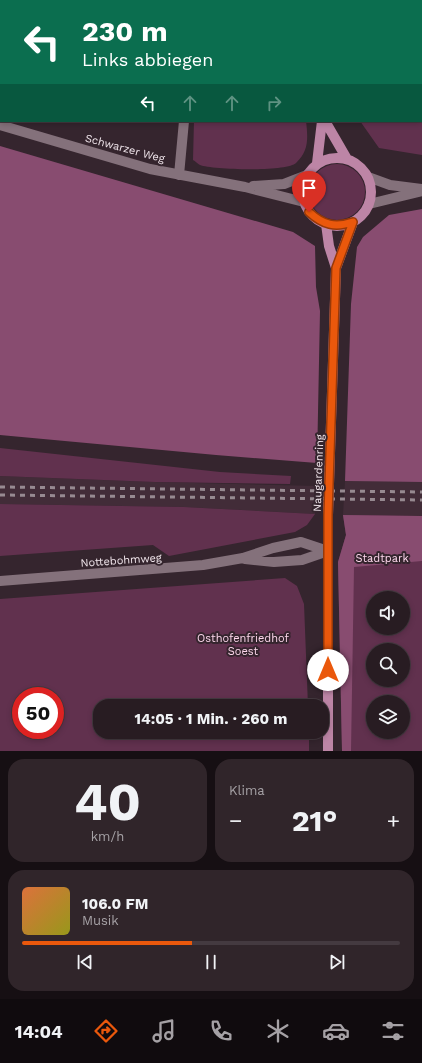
<!DOCTYPE html>
<html lang="de">
<head>
<meta charset="utf-8">
<style>
	body { margin:0; font-family:"Work Sans",sans-serif; background:#30252a; color:#f1f3f6; height:100vh; display:flex; flex-direction:column; font-size:15px; white-space:nowrap }
	* { box-sizing:border-box; margin:0 }
	p { font-size:13px; color:#a5a1a5 }
	.icon { flex:none; width:22px; height:22px; fill:none; stroke:currentColor; stroke-width:2; stroke-linecap:round; stroke-linejoin:round }
	.map { position:relative; height:751px; overflow:hidden }
	.drawer { display:flex; flex-direction:column; gap:8px; padding:8px; background:#160f13; flex:1 }
	.drawer>* { flex:none }
	.guide { position:absolute; left:0px; top:0px; width:422px; height:122px; box-shadow:0 2px 6px #0003,0 0 0 1px #443a40; background:#0b6e4f; color:#fff; overflow:hidden }
	.fabs { position:absolute; left:366px; top:591px; display:grid; gap:8px }
	.fabs a { display:grid; place-items:center; width:44px; height:44px; border-radius:50%; background:#281c22; box-shadow:0 2px 6px #0003,0 0 0 1px #443a40; font-size:20px }
	.speed { position:absolute; left:12px; top:687px; display:flex; gap:8px; font-size:20px; font-weight:700; text-align:center }
	.speed>* { display:grid; place-content:center; width:52px; height:52px; border-radius:50%; background:#281c22; box-shadow:0 2px 6px #0003,0 0 0 1px #443a40; line-height:1 }
	.speed .limit { border:6px solid #d22; background:#fff; color:#111 }
	.pin { position:absolute; display:grid; place-items:center; width:34px; height:34px; color:#fff; margin:-41px -17px; border-radius:50% 50% 50% 0; rotate:-45deg; box-shadow:0 0 4px #0007 }
	.pin .icon { rotate:45deg }
	.me { position:absolute; width:44px; margin:-22px; rotate:0deg; stroke-linejoin:round; filter:drop-shadow(0 0 3px #0008) }
	.turn { display:flex; align-items:center; gap:14px; height:84px; padding:0 16px; font-size:18px }
	.turn .icon { width:52px; height:52px; stroke-width:2.5 }
	.turn b { display:block; font-size:28px; line-height:34px }
	.lanes { display:flex; align-items:center; height:38px; padding:0 16px; background:#0003; justify-content:center; gap:20px; direction:ltr }
	.lanes .off { opacity:.35 }
	.big { font-size:30px; font-weight:700; line-height:1.1 }
	.drawer .card { flex:1; display:flex; flex-direction:column; justify-content:center; gap:6px; min-width:0; padding:0 14px; border-radius:16px; background:#30252a }
	.drawer .dial { align-items:center; gap:0 }
	.dial b { font-size:52px; line-height:1 }
	.song { display:flex; align-items:center; gap:12px }
	.cover { width:48px; height:48px; border-radius:6px; background:linear-gradient(135deg,hsl(20 70% 55%),hsl(60 70% 35%)) }
	.played { height:4px; border-radius:2px; background:linear-gradient(90deg,#ea580c 45%,#443a40 45%) }
	.keys { display:flex; justify-content:space-around; direction:ltr }
	.heat { display:flex; justify-content:space-between; align-items:center; font-size:22px; direction:ltr }
	.drawer .tiles { flex:1; display:grid; gap:8px; grid-template-columns:1fr 1fr }
	.card:last-child { grid-column:span 2 }
	.trip { position:absolute; left:93px; top:699px; width:236px; height:40px; border-radius:16px; background:#281c22; box-shadow:0 2px 6px #0003,0 0 0 1px #443a40; font-weight:700; line-height:40px; text-align:center }
	.tab-bar { display:flex; height:64px; justify-content:space-around; align-items:center; background:#100b0e; color:#a5a1a5 }
	.tab-bar .icon { width:28px; height:28px }
	.tab-bar .selected { color:#ea580c }
	.tab-bar b { font-size:18px; color:#f1f3f6 }
	.map>svg:first-child { display:block }
	.built { fill:#422c38 }
	.green { fill:#61314e; fill-rule:evenodd }
	.forest { fill:#884c70 }
	.lines { fill:none; stroke-linecap:round; stroke-linejoin:round }
	.minor { stroke:#84717b; stroke-width:10 }
	.major { stroke:#bd85a6; stroke-width:10 }
	.rail { stroke:#978a91; stroke-width:3; stroke-dasharray:5 5; stroke-linecap:butt }
	.route-casing { stroke:#983908; stroke-width:10 }
	.route { stroke:#ea580c; stroke-width:7 }
	.labels { text-anchor:middle; stroke-width:4; stroke-linejoin:round; paint-order:stroke }
	.street-label { font-size:11px; fill:#f1e6ec; stroke:#35252e }
	.park-label { font-size:11px; fill:#fdd7ec; stroke:#35252e }
</style>
</head>
<body>
<div class="map">
<svg width="422" height="751" viewBox="0 0 422 751">
	<rect width="100%" height="100%" fill="#35252e"/>
	<path class="built" d="M0,476L155,482L316,486L315,514L184,507L0,504Z
		M345,481L422,482V516L343,515Z"/>
	<path class="green" d="M349,0H422V155L379,148L360,121H421V1Z
		M194,121H306C308,138 309,151 296,163C287,172 213,170 200,165C198,164 195,161 193,160Z
		M309 192a28 28 0 1 1 56 0a28 28 0 1 1-56 0Z
		M0,448L220,472L291,476L290,484L155,482L0,476Z
		M0,504L184,507L315,514L307,525L295,532L169,556L153,545L0,556Z
		M343,515L422,516V751H342L338,562L346,535ZM373,598H403V628H373ZM373,650H403V680H373ZM373,702H403V732H373Z
		M285,578L297,586L304,604L308,706H100V732H309V751H0V599ZM21,696H55V730H21Z"/>
	<path class="forest" d="M0,146L293,232L315,246L316,287L320,311L317,463L216,455L0,435Z
		M422,209V482L345,481L351,304L357,247L363,237L389,215Z
		M343,515L422,516V561L354,567L351,751H342L338,562L346,535Z"/>
	<g class="lines">
		<path class="minor" d="M50,1L52,0
			M194,1V0
			M0,42H1
			M0,125L150,169L245,187L304,202
			M179,175L184,121
			M368,177L390,185L422,189
			M253,186L284,184L307,175
			M369,204L422,191
			M245,559L274,562L302,560L328,551
			M0,581L203,565L243,558L273,548L301,542L328,551"/>
		<path class="major" d="M313,1V0
			M325,121L347,159
			M303 192a34 34 0 1 1 68 0a34 34 0 1 1-68 0Z
			M317,163L322,121
			M326,224L329,246L336,268
			M328,751V515L336,268L353,222"/>
		<path class="rail" d="M0,487L422,492
			M0,495L422,500"/>
	</g>
	<g class="lines">
		<defs>
			<path id="route" d="M309,212C323,225 335,228 353,222L336,268L328,515V670"/>
		</defs>
		<use href="#route" class="route-casing"/>
		<use href="#route" class="route"/>
	</g>
	<g class="labels">
		<g class="street-label">
			<text transform="translate(125 148) rotate(15)" y="4">Schwarzer Weg</text>
			<text transform="translate(318 473) rotate(-88)" y="4">Naugardenring</text>
			<text transform="translate(121 560) rotate(-4)" y="4">Nottebohmweg</text>
		</g>
		<g class="park-label">
			<text x="382" y="562">Stadtpark</text>
			<text x="243" y="642">Osthofenfriedhof<tspan x="243" dy="13">Soest</tspan></text>
		</g>
	</g>
</svg>
<div class="fabs">
<a><svg class="icon" aria-label="sound" viewBox="0 0 24 24"><path d="M4 9h4l5-4v14l-5-4H4zM17 9q2 3 0 6"/></svg></a>
<a><svg class="icon" aria-label="search" viewBox="0 0 24 24"><circle cx="10" cy="10" r="6"/><path d="M15 15l6 6"/></svg></a>
<a><svg class="icon" aria-label="layers" viewBox="0 0 24 24"><path d="M12 4l9 5-9 5-9-5zM3 14l9 5 9-5"/></svg></a>
</div>
<div class="speed"><div class="limit">50</div></div>
<div class="pin" style="left:309px;top:212px;background:#d93025"><svg class="icon" aria-label="arrive" viewBox="0 0 24 24"><path d="M6 21V4h12l-3 4 3 4H6"/></svg></div>
<svg class="me" style="left:328px;top:670px" viewBox="-20 -20 40 40"><circle r="19" fill="#fff"/><path d="M0-13L10 11 0 6-10 11z" fill="#ea580c"/></svg>
<div class="trip">14:05 · 1 Min. · 260 m</div>
<div class="guide">
<div class="turn"><svg class="icon" aria-label="left" viewBox="0 0 24 24"><path d="M17 20v-9H6M10 6l-5 5 5 5"/></svg><div><b>230 m</b>Links abbiegen</div></div>
<div class="lanes"><svg class="icon" aria-label="left" viewBox="0 0 24 24"><path d="M17 20v-9H6M10 6l-5 5 5 5"/></svg><svg class="icon off" aria-label="ahead" viewBox="0 0 24 24"><path d="M12 20V5M6 11l6-6 6 6"/></svg><svg class="icon off" aria-label="ahead" viewBox="0 0 24 24"><path d="M12 20V5M6 11l6-6 6 6"/></svg><svg class="icon off" aria-label="right" viewBox="0 0 24 24"><path d="M7 20v-9h11M14 6l5 5-5 5"/></svg></div>
</div>
</div>
<section class="drawer">
<div class="tiles">
<div class="card dial"><b>40</b><p>km/h</p></div>
<div class="card"><p>Klima</p>
<div class="heat"><a>−</a><b class="big">21°</b><a>+</a></div>
</div>
<div class="card">
<div class="song"><i class="cover"></i><div><b>106.0 FM</b><p>Musik</p></div></div>
<div class="played"></div>
<div class="keys"><svg class="icon" aria-label="previous" viewBox="0 0 24 24"><path d="M18 5L8 12l10 7zM5 5v14"/></svg><svg class="icon" aria-label="pause" viewBox="0 0 24 24"><path d="M8 5v14M16 5v14"/></svg><svg class="icon" aria-label="next" viewBox="0 0 24 24"><path d="M6 5l10 7-10 7zM19 5v14"/></svg></div>
</div>
</div>
</section>
<nav class="tab-bar">
<b>14:04</b>
<svg class="icon selected" aria-label="directions" viewBox="0 0 24 24"><path d="M12 3l9 9-9 9-9-9zM9 14v-3h6M13 9l2 2-2 2"/></svg>
<svg class="icon" aria-label="music" viewBox="0 0 24 24"><path d="M9 18V5l10-2v13"/><circle cx="6" cy="18" r="3"/><circle cx="16" cy="16" r="3"/></svg>
<svg class="icon" aria-label="phone" viewBox="0 0 24 24"><path d="M5 4h4l2 5-3 2q2 4 5 5l2-3 5 2v4C11 20 4 13 5 4z"/></svg>
<svg class="icon" aria-label="climate" viewBox="0 0 24 24"><path d="M12 3v18M4 7l16 10M4 17L20 7"/></svg>
<svg class="icon" aria-label="car" viewBox="0 0 24 24"><path d="M5 17H2v-5l4-1 3-4h7l3 4 3 1v5h-3M9 17h6M6 11h13"/><circle cx="7" cy="17" r="2"/><circle cx="17" cy="17" r="2"/></svg>
<svg class="icon" aria-label="filters" viewBox="0 0 24 24"><path d="M4 7h16M4 17h16"/><circle cx="9" cy="7" r="2"/><circle cx="15" cy="17" r="2"/></svg>
</nav>
</body>
</html>
